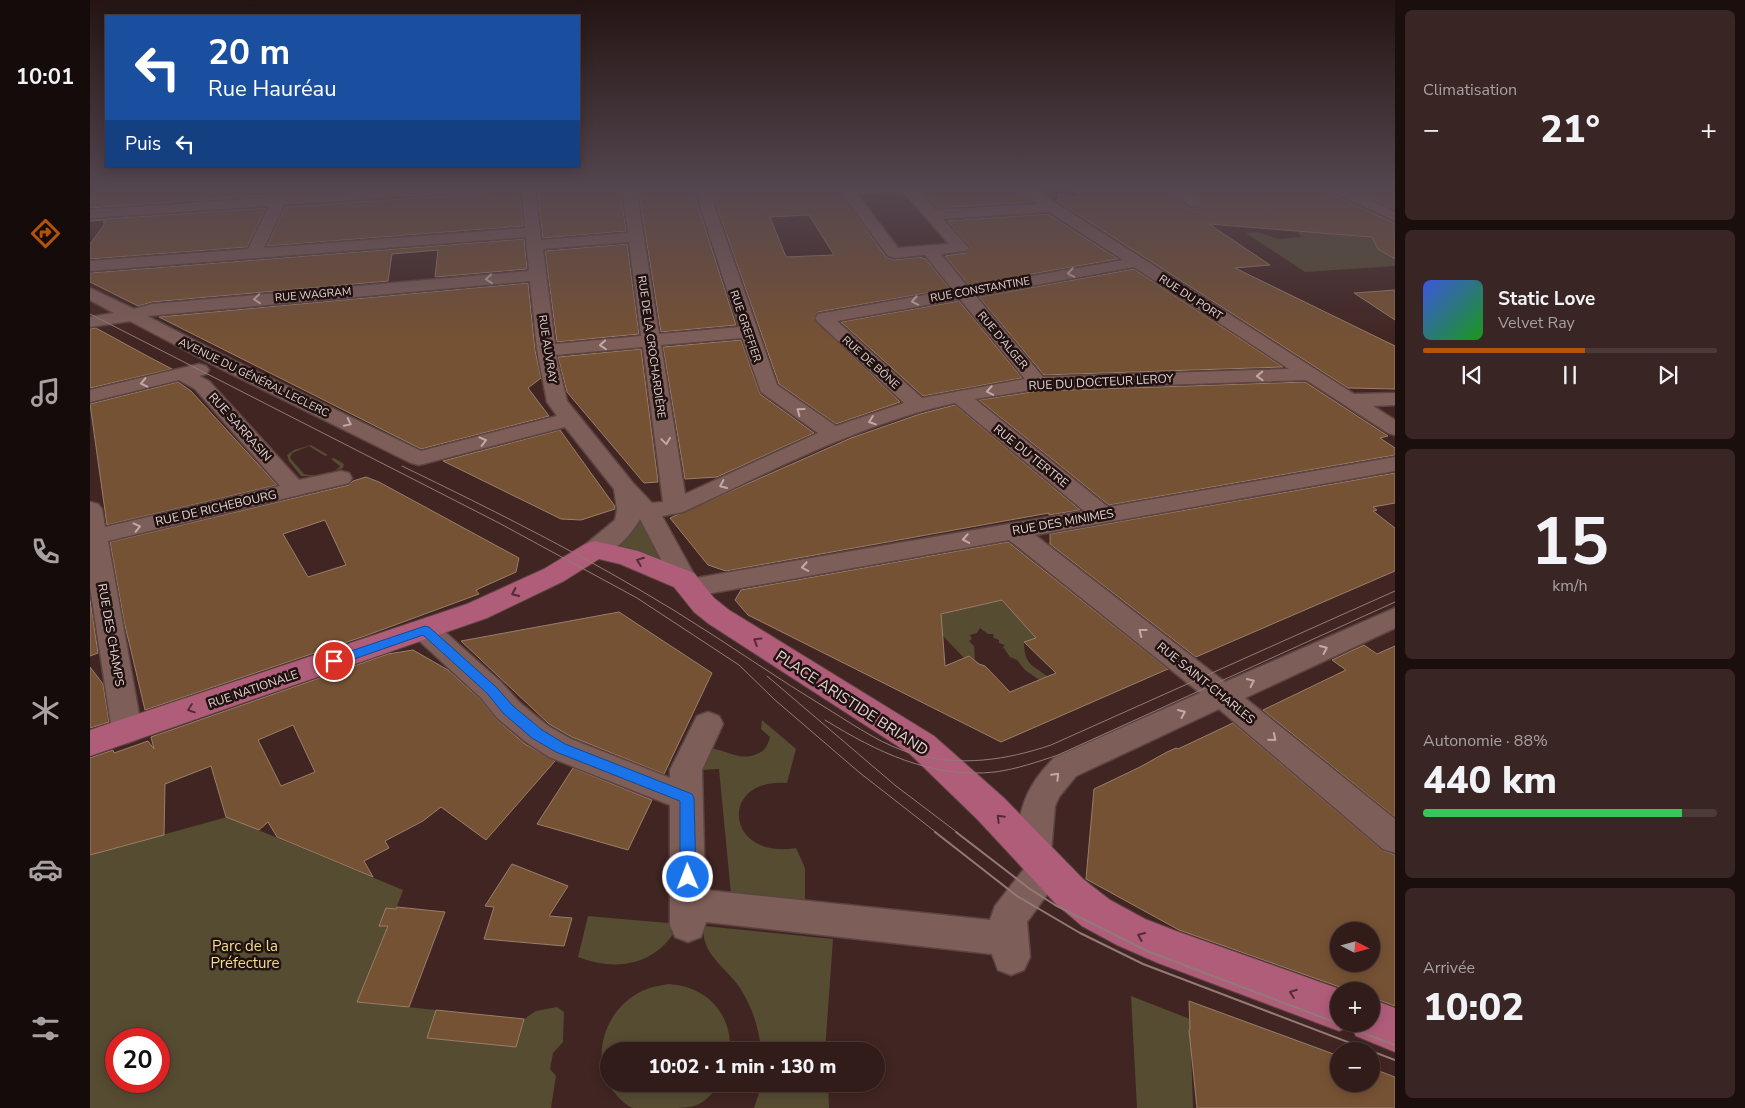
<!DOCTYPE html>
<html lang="fr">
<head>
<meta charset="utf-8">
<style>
	body { margin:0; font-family:"Nunito Sans",sans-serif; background:#392523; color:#f1f3f6; height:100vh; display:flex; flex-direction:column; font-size:19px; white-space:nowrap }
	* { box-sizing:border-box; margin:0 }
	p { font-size:16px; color:#a8a1a2 }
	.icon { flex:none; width:28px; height:28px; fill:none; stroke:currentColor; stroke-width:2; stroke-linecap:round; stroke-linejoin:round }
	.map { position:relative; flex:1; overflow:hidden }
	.drawer { display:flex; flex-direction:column; gap:10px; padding:10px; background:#1b0f0e; width:350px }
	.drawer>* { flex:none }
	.guide { position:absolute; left:15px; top:15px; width:475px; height:152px; border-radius:0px; box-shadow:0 2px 12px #0003,0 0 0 1px #4c3a39; background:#1a4fa0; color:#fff; overflow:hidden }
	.needle { width:32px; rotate:96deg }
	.controls { position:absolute; left:1240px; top:922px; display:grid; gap:10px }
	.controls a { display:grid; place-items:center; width:50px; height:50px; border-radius:50%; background:#311c1a; box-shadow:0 2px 12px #0003,0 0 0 1px #4c3a39; font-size:25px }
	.speed { position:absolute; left:15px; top:1028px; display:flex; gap:10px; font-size:25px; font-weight:700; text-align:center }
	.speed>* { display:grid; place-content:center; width:65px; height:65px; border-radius:50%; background:#311c1a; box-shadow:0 2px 12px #0003,0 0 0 1px #4c3a39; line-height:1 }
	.speed .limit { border:8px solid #d22; background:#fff; color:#111 }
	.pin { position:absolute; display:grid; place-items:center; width:42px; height:42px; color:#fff; margin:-21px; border:2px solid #fff; border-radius:50%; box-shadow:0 1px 5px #0007 }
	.me { position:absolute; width:55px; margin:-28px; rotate:359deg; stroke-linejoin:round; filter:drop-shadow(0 0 4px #0008) }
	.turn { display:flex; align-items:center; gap:18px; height:105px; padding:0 20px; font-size:22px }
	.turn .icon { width:65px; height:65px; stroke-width:2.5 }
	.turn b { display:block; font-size:35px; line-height:42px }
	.then { display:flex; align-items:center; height:48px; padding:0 20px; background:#0003; gap:10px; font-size:19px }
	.big { font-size:38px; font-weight:800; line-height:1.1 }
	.drawer .widget { flex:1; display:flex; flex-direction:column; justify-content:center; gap:8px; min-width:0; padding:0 18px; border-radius:8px; background:#392523 }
	.drawer .dial { align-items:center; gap:0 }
	.dial b { font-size:65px; line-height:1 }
	.song { display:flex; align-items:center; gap:15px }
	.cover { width:60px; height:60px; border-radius:8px; background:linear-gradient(135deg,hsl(230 70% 55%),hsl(120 70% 35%)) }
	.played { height:5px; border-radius:2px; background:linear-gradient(90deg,#b45309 55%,#4c3a39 55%) }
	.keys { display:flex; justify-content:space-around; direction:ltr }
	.heat { display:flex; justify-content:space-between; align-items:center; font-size:28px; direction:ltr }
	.charge { height:8px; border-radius:4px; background:linear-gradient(90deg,#34c759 88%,#4c3a39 0) }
	.trip { position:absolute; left:510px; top:1042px; width:285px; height:50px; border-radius:25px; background:#311c1a; box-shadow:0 2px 12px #0003,0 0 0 1px #4c3a39; font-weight:800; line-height:50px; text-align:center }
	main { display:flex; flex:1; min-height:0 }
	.tab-bar { display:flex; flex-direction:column; width:90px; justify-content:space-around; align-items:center; background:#140b0a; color:#a8a1a2 }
	.tab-bar .icon { width:35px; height:35px }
	.tab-bar .selected { color:#b45309 }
	.tab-bar b { font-size:22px; color:#f1f3f6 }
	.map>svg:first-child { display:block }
	.green { fill:#554c32; fill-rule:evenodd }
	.building { fill:#765234; stroke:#997e6a; fill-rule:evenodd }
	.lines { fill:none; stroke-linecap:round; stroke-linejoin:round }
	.minor-casing { stroke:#5c4442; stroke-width:3 }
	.major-casing { stroke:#5c4442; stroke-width:2 }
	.minor { fill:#7e5e59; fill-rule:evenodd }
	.major { fill:#b05d7a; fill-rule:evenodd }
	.tram-far1 { stroke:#927a78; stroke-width:1 }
	.tram { stroke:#927a78; stroke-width:2 }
	.oneway { stroke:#c2a9a6 }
	.oneway2 { stroke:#522c36 }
	.route { fill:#1a73e8; stroke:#114b97 }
	.labels { text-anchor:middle; stroke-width:5; stroke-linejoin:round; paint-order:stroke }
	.far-street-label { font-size:11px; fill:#e6d2d0; stroke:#1f1211 }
	.street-label { font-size:12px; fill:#e6d2d0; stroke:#1f1211 }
	.near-street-label { font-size:15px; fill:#e6d2d0; stroke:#1f1211 }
	.near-park-label { font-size:15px; fill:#f5db93; stroke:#1f1211 }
</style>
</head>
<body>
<main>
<nav class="tab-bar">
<b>10:01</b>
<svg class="icon selected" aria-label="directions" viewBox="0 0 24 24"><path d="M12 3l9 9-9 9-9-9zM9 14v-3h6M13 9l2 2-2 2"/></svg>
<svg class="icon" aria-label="music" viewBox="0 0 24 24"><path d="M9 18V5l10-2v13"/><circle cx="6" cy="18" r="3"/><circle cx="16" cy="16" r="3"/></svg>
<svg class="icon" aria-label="phone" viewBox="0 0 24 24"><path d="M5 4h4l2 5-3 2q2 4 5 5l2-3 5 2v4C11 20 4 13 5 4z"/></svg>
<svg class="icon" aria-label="climate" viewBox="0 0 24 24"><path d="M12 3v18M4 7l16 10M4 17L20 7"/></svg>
<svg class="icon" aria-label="car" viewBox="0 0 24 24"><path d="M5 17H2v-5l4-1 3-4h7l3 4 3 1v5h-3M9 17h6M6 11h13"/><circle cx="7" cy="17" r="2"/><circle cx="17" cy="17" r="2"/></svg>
<svg class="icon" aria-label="filters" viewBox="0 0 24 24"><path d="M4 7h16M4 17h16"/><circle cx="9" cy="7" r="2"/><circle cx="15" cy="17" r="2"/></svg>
</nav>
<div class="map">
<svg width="1305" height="1108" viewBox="0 0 1305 1108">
	<rect width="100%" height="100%" fill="#412522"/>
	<path class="green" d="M1207,230L1303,239L1288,249L1305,259V266L1215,272L1156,233L1167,232L1188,239L1211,237Z
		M221,445L238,455L235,456L219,446L202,453L200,458L214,474C224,477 244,475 250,466L241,459L244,458L254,464L253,468L231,476H211L199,461L197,455L204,450Z
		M547,509L577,564L520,546Z
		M912,600L946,638L934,642C934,669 947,665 962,681L955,684L935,670L927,660L920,657L913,647L915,645L909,643V640L904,638L903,634H898L890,628L887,633L880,635L882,639L879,641L884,646L885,660L879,656L874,658L836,618Z
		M672,720L706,749L697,783C629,777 634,860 706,848L715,868V902L641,894L629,769L611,770L618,748C637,749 649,763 669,753C676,750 678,744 680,737L671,729Z
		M137,817L313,890L306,909L296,908L290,926H298L267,1002L346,1010L337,1038L426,1047L434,1019L446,1011L467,1007L474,1012L473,1042L463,1053L460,1069L466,1076L461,1108H0V855ZM26,1039H69V1081H26Z
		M498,916L589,924C569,964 528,973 488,957Z
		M614,926L743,939L735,1051H671C669,1028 663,1009 650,988C637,968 610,954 614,926Z
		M578,984C616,986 642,1013 640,1051H519V1084H629C613,1107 605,1108 578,1108C567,1108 554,1108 543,1108C536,1106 528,1097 523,1091C499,1057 515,1009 552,991C560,987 569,986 578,984Z
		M1041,996L1100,1019L1103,1108H1047Z
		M672,1084H738L739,1108H664Z"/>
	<path class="building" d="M9,187H35L33,190L74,187H179V192L217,189L218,187H303L0,208V196Z
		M408,187H429L433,226L177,246L195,207L399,193Z
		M447,187H530L536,231L453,238Z
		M548,187H602L646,325L571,332Z
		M620,187H746L796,257L804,260L829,257L836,259L860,289L728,312L723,318L810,402L746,424L689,384ZM719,215L744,255L696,257L680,217Z
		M828,187H918L942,202L847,208Z
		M988,187H1074L1100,208H1110L1114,203L1095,187H1233L1236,192L1305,223V259L1288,249L1282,237L1119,224L1180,265L1145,268L1305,346V389L1258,388L967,201L969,194L988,197Z
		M1258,187H1305V210Z
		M176,208L157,247L0,259V244L16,222L13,223L15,220L0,221V220Z
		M958,214L1028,259L879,285L855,256L876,253L881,248L857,221Z
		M434,239L437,269L345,277L348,250L302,254L298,281L62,302L48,306L0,282V273Z
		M537,244L549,334L467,342L455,251Z
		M1044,269L1193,367L954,375L889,297Z
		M438,283L445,350L451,378L438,388L459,416L331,449L69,317Z
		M1305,290V320L1264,293Z
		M869,301L932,378L833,396L751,322Z
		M6,328L59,357L82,369L0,388V329Z
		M651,340L670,394L724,433L627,477L595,479L573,347Z
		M551,349L568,482L554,483L477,392L468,357Z
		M88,382L101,391L187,485L17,525L0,404Z
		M1215,382L1298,436L1290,438L1305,448V455L1019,505L889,400L948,391Z
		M865,405L990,510L959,515V513L636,571L618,565L580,518L761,438L830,414Z
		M470,430L524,505L525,509L491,520L471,519L353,461Z
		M1305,473V503L1283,507L1287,510L1283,511L1305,528V571L1106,657L960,544V534Z
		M276,477L289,482L429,558L426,572L386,590L389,594L275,636L55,710L34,621L20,542L259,485L263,481ZM235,520L256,565L218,577L193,534Z
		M918,542L1078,669L911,742L658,615L645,600L651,590ZM912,600L946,638L934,642L966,673L920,692L895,666L889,664L879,656L855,666L851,614Z
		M0,599L8,653L0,656Z
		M529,612L622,673L574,774L482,737L459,724L371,641Z
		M1274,645L1287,654L1305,646V817L1173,710L1256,670L1242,660Z
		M323,650L358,670L390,699L406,719L435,744L465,761L396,840L351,807L333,821L295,841L299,848L274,861L283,877L187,837L178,822L169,830L136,817L121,766L75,784L74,835L0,855V758L23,750L24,753L58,741L64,749L61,737L298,654ZM203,725L225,772L191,786L168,740Z
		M0,667L13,684L19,722L0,728Z
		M1143,723L1292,850L1305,855V1006L1281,997V991H1261L1089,930L996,879L1004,789L1050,767L1077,752L1086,748L1088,749ZM1249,931H1281V964H1249Z
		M483,768L562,800L538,850L447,824Z
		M422,864L478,886L459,916L482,918L474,946L394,939L404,907L395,906Z
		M307,907L355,912L319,1007L267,1002L298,926H289L296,908L306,909Z
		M1099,1001L1249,1056V1084H1281V1068L1305,1077V1108H1107L1099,1030L1100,1029Z
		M346,1010L434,1019L426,1047L337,1038Z"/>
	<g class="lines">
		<defs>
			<path id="minor" d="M334,187H406L399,191L194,205L174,248L435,228L431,187H445L451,240L538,233L532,187H546L569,334L649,327L604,187H618L687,385L746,426L814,403L728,322L725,318L728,314L863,290L835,255L804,258L798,256L750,191L752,188L825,187L846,210L947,204L924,187H941L1264,394L1305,393V405L1283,406L1305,420V435L1298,433L1216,380L948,389L885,399L1018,507L1305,457V471L945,535L1135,682L1305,608V628L1155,698L1305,819V853L1293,849L1129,709L986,776L969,797L965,806L961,853L969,856L974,867L969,878L937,922L940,957L934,970L921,975L908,970L902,954L616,922L611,937L598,942L585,937L580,925V805L459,757L436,742L407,718L391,698L325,637L321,630L325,623L335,621L345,623L411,682L429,702L458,726L481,739L580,778V770L607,716L618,712L629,716L633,724L612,770L615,890L900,920L905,906L937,865L932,863C927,853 927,845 928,833C930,802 942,780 964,758L1110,693L919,540L600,597L591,594L588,587L585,586L550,519C540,537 518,561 496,556L493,550L496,544L525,520L527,509L524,489L475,427L329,465L321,463L129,368L40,321L0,327V317L24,313L0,300V288L44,309L62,304L439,271L436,237L0,271V261L158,249L179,206L0,218V210ZM813,191L859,244L808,248L767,194ZM959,212L1033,260L878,287L851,254L876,251L879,248L853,219ZM539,242L551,336L465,344L453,249ZM1044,267L1199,369L953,377L886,296ZM440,281L447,350L457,402L467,416L331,451L143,360L57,316ZM870,299L935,379L832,398L747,321ZM652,338L671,392L728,433L595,494L571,345ZM553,347L573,502L562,503L543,483L477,401L466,355ZM865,403L994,511L606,578L572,516L593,512C682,471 769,424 865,403Z
				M1076,187H1092L1112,203L1110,206H1100Z
				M1235,187H1253L1305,212V221L1237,190Z
				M109,364L116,366L119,370L116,374L109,376L119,381L209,480L251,471L259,473L262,478L259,483L18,541L52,731L48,739L37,743L26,739L22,731L0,587V502L8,504L12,509L15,527L190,486L105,389L89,380L0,402V390Z"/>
			<path id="major" d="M505,541L548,551L604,573L624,598L639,610L844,736L914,798L993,879L1020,900L1055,919L1086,931L1255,991H1249V1024H1281V999L1305,1008V1052L1266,1036L1261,1026L1249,1031L1068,963L1027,945L992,926L965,903L888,820L820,754L619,624L604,612L584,587L530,564L509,559L474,581L397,618L0,756V730L377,604L454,569L495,544Z"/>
		</defs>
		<use href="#minor" class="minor-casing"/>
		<use href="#major" class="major-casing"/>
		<use href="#minor" class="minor"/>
		<use href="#major" class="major"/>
		<path class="tram-far1" d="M0,314L409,523L547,598L649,665L685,700L770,773L847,833
			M312,466C405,511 497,557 585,611C637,643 688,679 741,711C767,727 794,746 824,754C870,767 917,760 961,745L1305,591
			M677,676L806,786L868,833
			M735,720C787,752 842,779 905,772C927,769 947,762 968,755L1305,602"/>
		<path class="tram" d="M845,832L927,896L990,933L1053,964L1305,1060
			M866,832L940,889L965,905L1057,951L1305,1045"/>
	</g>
	<defs><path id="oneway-chevron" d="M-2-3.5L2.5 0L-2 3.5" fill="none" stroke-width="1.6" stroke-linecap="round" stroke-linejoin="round" transform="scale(1.25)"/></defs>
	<g class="oneway">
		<use href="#oneway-chevron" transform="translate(981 273) rotate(170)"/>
		<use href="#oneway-chevron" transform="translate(399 279) rotate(175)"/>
		<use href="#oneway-chevron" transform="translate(167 299) rotate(175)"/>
		<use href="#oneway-chevron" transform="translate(825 301) rotate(169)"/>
		<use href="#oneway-chevron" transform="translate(513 345) rotate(175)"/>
		<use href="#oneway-chevron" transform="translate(1170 376) rotate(178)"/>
		<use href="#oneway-chevron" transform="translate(54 383) rotate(167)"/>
		<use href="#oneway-chevron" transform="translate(900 391) rotate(170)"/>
		<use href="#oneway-chevron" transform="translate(710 411) rotate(-144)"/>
		<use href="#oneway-chevron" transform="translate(782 421) rotate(161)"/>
		<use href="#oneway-chevron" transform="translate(258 423) rotate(26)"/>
		<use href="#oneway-chevron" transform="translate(393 441) rotate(-14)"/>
		<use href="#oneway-chevron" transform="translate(576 441) rotate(82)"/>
		<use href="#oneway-chevron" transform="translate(633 485) rotate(155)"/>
		<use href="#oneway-chevron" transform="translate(47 527) rotate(-13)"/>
		<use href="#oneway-chevron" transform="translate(876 539) rotate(170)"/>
		<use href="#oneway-chevron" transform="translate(715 567) rotate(170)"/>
		<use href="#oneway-chevron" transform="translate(1052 632) rotate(-142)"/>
		<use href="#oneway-chevron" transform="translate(1234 649) rotate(-24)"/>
		<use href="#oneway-chevron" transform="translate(1161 682) rotate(-24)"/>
		<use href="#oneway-chevron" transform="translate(1092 713) rotate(-24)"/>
		<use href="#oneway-chevron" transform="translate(1183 738) rotate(40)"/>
		<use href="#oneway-chevron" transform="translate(966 776) rotate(-46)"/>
	</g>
	<g class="oneway2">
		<use href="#oneway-chevron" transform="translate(550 561) rotate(-159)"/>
		<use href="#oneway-chevron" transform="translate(425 593) rotate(155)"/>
		<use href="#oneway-chevron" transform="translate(667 641) rotate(-148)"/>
		<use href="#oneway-chevron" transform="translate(101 709) rotate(161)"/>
		<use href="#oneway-chevron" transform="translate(910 818) rotate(-135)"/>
		<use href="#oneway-chevron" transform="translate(1051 936) rotate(-157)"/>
		<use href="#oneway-chevron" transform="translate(1203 993) rotate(-160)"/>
	</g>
	<linearGradient id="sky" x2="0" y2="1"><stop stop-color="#241413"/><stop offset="0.55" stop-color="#54464f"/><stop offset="1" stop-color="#54464f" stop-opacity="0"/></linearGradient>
	<rect width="1305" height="342" fill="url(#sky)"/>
	<path class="route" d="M335,626L339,627L406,687L423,706L452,730L475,744L602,794L604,798L606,877L604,882L598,884L592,882L590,877V801L466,752L442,738L413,713L397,693L333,635L244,666L240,664L238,661L240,658Z"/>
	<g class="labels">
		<g class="far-street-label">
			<text transform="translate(890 289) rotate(-10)" y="4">RUE CONSTANTINE</text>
			<text transform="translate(223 294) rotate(-5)" y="4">RUE WAGRAM</text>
			<text transform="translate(1101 297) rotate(33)" y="4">RUE DU PORT</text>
			<text transform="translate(656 326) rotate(71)" y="4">RUE GREFFIER</text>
			<text transform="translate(913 340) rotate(50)" y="4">RUE D'ALGER</text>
			<text transform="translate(562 347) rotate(82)" y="4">RUE DE LA CROCHARDIÈRE</text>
			<text transform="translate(458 349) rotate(81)" y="4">RUE AUVRAY</text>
			<text transform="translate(781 362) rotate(42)" y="4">RUE DE BÔNE</text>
			<text transform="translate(164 377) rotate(26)" y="4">AVENUE DU GÉNÉRAL LECLERC</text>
		</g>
		<g class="street-label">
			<text transform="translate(1011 382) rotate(-3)" y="4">RUE DU DOCTEUR LEROY</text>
			<text transform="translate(150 427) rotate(48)" y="4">RUE SARRASIN</text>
			<text transform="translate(941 456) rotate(39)" y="4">RUE DU TERTRE</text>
			<text transform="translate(126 508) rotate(-13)" y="4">RUE DE RICHEBOURG</text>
			<text transform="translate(973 522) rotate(-10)" y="4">RUE DES MINIMES</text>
			<text transform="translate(21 635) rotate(80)" y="4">RUE DES CHAMPS</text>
			<text transform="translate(1116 683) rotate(39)" y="4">RUE SAINT-CHARLES</text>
			<text transform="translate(163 689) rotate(-19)" y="4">RUE NATIONALE</text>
		</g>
		<g class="near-street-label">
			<text transform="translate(762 703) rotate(33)" y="5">PLACE ARISTIDE BRIAND</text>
		</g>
		<g class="near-park-label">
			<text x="155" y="951">Parc de la<tspan x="155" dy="17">Préfecture</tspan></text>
		</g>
	</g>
</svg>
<div class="controls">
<a><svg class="needle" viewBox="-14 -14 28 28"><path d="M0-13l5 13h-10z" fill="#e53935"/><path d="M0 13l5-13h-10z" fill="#a8a1a2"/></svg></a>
<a>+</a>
<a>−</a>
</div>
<div class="speed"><div class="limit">20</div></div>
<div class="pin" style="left:244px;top:661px;background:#d93025"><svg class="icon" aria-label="arrive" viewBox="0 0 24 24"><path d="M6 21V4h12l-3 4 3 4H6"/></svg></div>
<svg class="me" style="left:598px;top:877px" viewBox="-20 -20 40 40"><circle r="17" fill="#1a73e8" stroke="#fff" stroke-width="3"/><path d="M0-11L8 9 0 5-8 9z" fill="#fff"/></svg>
<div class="trip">10:02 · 1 min · 130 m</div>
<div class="guide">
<div class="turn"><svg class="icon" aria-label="left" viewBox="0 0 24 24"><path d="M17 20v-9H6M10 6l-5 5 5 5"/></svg><div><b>20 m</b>Rue Hauréau</div></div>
<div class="then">Puis<svg class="icon" aria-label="left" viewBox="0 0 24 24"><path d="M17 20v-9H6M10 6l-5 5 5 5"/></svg></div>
</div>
</div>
<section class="drawer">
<div class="widget"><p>Climatisation</p>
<div class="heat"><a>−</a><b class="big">21°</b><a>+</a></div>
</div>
<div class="widget">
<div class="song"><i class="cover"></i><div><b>Static Love</b><p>Velvet Ray</p></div></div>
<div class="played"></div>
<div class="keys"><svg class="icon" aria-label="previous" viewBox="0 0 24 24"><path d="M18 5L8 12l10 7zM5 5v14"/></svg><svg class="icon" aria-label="pause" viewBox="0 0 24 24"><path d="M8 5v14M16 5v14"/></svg><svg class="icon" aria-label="next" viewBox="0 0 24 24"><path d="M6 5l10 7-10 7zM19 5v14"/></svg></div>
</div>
<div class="widget dial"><b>15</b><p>km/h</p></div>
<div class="widget"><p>Autonomie · 88%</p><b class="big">440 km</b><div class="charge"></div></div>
<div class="widget"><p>Arrivée</p><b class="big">10:02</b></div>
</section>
</main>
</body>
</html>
